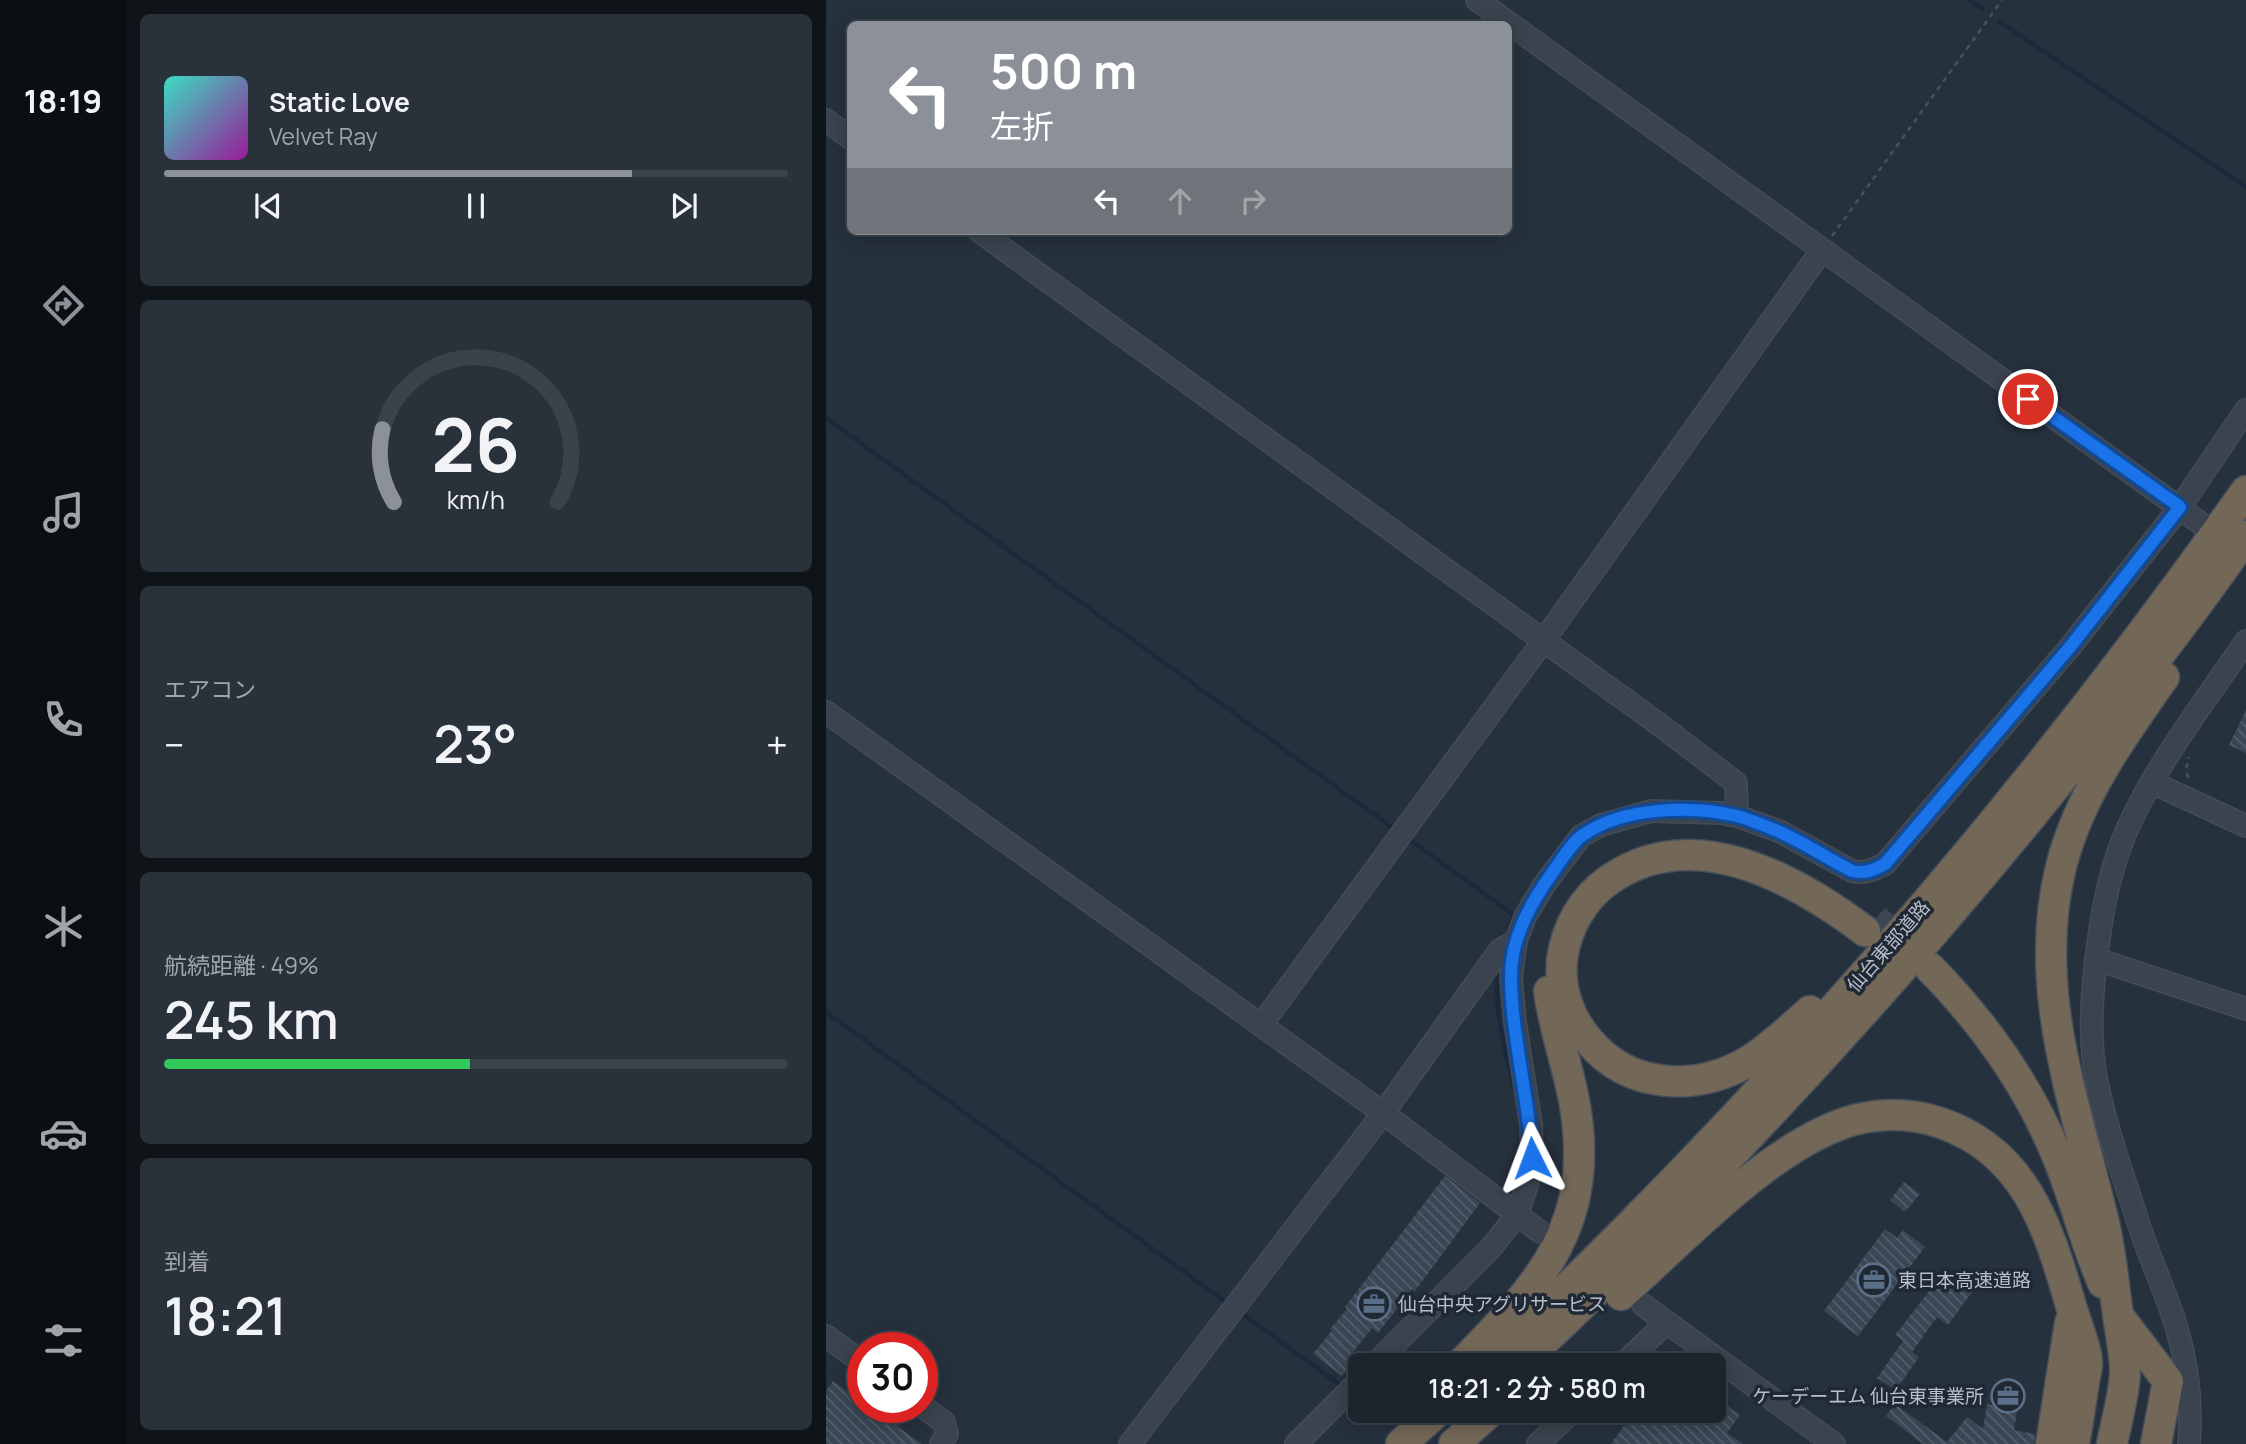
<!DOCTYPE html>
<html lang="ja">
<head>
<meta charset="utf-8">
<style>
	body { margin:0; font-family:Manrope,"Noto Sans JP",sans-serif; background:#29313a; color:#f1f3f6; height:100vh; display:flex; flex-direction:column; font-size:26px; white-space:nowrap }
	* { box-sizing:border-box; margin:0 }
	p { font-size:23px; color:#a0a5aa }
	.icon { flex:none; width:38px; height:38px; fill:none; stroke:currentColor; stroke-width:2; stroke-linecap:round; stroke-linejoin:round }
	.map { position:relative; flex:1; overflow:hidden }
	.drawer { display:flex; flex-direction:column; gap:14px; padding:14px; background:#0f1419; width:700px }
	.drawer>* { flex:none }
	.hud { position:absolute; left:21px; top:21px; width:665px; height:214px; border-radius:10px; box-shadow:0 4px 18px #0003,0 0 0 2px #3a424a; background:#8c9099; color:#fff; overflow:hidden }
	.speed { position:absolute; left:21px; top:1332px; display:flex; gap:14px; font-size:35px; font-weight:700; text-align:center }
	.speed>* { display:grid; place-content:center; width:91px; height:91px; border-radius:50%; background:#1c252e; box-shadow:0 4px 18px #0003,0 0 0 2px #3a424a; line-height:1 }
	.speed .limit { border:10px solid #d22; background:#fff; color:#111 }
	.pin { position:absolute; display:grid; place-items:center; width:60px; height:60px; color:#fff; margin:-30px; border:4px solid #fff; border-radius:50%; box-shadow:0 2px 7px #0007 }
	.me { position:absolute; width:77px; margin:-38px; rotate:357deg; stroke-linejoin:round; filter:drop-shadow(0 0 5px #0008) }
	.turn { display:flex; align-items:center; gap:24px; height:147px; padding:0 28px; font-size:32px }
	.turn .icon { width:91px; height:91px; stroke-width:2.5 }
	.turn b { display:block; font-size:49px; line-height:60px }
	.lanes { display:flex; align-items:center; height:66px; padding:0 28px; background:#0003; justify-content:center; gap:35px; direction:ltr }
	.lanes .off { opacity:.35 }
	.big { font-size:52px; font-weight:600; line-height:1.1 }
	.drawer .card { flex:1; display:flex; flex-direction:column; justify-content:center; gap:10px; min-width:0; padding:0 24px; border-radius:10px; background:#29313a }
	.drawer .dial { align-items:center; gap:0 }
	.dial svg { height:182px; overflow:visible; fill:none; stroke:#3a424a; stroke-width:7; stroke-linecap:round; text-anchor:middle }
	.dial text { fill:#f1f3f6; stroke:none }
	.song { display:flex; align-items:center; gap:21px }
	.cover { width:84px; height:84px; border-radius:10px; background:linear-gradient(135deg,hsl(170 70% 55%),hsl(300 70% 35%)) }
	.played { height:7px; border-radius:4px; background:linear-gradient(90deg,#8c9099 75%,#3a424a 75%) }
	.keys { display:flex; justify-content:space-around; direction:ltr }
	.heat { display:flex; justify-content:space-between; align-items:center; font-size:38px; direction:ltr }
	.charge { height:10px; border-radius:5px; background:linear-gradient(90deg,#34c759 49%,#3a424a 0) }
	.trip { position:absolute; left:522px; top:1353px; width:378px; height:70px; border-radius:10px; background:#1c252e; box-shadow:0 4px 18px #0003,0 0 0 2px #3a424a; font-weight:600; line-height:70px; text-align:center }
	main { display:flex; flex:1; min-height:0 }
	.menu { display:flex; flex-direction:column; width:126px; justify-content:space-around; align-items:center; background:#0b0f12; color:#a0a5aa }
	.menu .icon { width:49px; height:49px }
	.menu .active { color:#8c9099 }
	.menu b { font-size:32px; color:#f1f3f6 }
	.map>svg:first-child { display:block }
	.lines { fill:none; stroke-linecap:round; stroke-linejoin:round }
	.stream { stroke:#1a293b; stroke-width:4.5 }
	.building { fill:url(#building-back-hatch) }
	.highway-tunnel { stroke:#3c4653; stroke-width:30; stroke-dasharray:30 15; stroke-linecap:butt }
	.minor-casing { stroke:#434c57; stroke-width:24 }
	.highway-casing { stroke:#454e59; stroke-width:33 }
	.path { stroke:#415657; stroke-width:2.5; stroke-dasharray:5 5; stroke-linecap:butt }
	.minor { stroke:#3a434e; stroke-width:21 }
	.highway { stroke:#736758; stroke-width:30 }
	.route-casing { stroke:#114b97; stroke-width:18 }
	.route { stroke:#1a73e8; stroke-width:12 }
	.labels { text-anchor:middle; stroke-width:7; stroke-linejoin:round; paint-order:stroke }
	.street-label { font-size:19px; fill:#b6bec9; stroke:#1f2833 }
	.poi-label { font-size:19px; fill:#b6bec9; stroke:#1f2833; text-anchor:start }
</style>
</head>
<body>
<main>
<nav class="menu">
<b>18:19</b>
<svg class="icon active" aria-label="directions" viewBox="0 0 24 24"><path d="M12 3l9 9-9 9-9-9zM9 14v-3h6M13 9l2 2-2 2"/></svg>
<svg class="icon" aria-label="music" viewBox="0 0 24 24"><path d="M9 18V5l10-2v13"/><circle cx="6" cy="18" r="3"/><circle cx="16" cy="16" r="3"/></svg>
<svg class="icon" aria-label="phone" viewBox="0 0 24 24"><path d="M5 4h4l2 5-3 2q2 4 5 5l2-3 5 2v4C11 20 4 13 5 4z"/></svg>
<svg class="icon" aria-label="climate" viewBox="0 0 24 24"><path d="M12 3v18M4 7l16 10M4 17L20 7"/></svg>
<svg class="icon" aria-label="car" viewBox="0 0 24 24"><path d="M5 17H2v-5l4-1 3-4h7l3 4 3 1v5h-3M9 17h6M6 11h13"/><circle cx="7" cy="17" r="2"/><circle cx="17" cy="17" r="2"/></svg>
<svg class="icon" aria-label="filters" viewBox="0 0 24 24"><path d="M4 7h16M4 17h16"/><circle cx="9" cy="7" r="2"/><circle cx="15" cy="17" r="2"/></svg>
</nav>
<section class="drawer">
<div class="card">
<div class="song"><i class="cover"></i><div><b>Static Love</b><p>Velvet Ray</p></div></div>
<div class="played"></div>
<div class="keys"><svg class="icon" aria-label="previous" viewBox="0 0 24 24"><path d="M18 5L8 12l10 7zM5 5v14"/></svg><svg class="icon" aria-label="pause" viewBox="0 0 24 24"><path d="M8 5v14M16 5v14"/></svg><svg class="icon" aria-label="next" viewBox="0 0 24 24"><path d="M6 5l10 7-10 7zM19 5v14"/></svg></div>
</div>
<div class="card dial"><svg viewBox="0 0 100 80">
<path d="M14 69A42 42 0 1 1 86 69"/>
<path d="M14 69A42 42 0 0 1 9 37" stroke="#8c9099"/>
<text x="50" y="56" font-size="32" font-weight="700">26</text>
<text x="50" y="72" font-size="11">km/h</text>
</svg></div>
<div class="card"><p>エアコン</p>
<div class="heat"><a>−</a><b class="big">23°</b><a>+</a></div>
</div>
<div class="card"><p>航続距離 · 49%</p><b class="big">245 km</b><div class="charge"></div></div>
<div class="card"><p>到着</p><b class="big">18:21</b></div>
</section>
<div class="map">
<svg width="1420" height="1444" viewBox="0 0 1420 1444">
	<defs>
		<pattern id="building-back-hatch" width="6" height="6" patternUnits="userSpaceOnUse" patternTransform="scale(1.75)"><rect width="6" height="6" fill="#394654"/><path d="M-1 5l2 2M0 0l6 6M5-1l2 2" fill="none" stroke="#535f6b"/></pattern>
	</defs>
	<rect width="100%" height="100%" fill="#26313e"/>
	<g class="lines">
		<path class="stream" d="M1143,0L1156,9
			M1173,21L1420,187
			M0,418L571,831
			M581,838L687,914L680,939
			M671,971C668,1009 679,1052 689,1090
			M0,1012L404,1305
			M414,1312L517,1387"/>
	</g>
	<path class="building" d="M1420,710V753L1403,745Z
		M619,1176L654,1203L589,1291L586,1289L552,1333L546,1328L520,1361L524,1365L516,1376L487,1354L506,1330L504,1329L521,1309L519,1307Z
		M1078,1182L1094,1194L1079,1212L1064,1200Z
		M1059,1229L1071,1238L1077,1230L1099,1247L1032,1336L998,1311Z
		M1119,1271L1147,1291L1122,1325L1111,1317L1086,1352L1093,1357L1070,1390L1051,1378L1077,1341L1069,1335Z
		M7,1381L37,1402V1407H44L96,1444H0V1391Z
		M1170,1388L1194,1392L1188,1430L1209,1434L1208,1444H1097L1060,1416L1069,1404L1121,1442L1141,1417L1157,1429L1161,1404L1167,1405Z
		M887,1396L914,1415L901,1433L917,1444H785L809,1410H887Z"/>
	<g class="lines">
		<path class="highway-tunnel" d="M1049,919L1088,954"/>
		<defs>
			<path id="minor" d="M651,0L1377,525
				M0,120L24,138
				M153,231L834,725L910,783L911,816
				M0,712L557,1113L714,1232
				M1325,782L1420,826
				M1270,959L1420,1009
				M435,1025L718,640L996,250
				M817,1305L1008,1444
				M0,1336L37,1363
				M548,1365L664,1249L691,1215L702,1182L706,1158L705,1125L689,1022L685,977L690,941L699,917L718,885L755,836L775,825L825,811L894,813L911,816L955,832L1026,871C1039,874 1047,870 1059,864L1244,647L1354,507L1420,410
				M796,1365L841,1322
				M96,1406L118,1422L121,1434L115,1444
				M304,1444L555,1116L674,950L690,941
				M470,1444L534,1380
				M712,1444L748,1410
				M1363,1444C1366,1406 1362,1366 1351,1329C1341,1294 1324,1260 1313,1225C1298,1178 1281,1131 1271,1083C1263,1043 1265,1001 1270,962C1274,925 1280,887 1292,853C1317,780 1377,705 1420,641"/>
			<path id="highway" d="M1104,968C1158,1023 1203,1086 1232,1158C1249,1199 1259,1242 1277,1283
				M984,1011C965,1028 945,1047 923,1061C871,1092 804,1089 764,1042C744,1020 733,990 736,960C740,928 757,898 783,880C867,821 968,878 1039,931
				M795,1295C858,1239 950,1139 1032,1119C1060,1113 1089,1114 1115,1123C1197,1151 1221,1223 1243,1299C1247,1315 1260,1346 1261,1360C1262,1367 1259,1375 1258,1381C1255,1402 1252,1423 1248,1444
				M1294,1318L1342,1381L1330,1444
				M634,1365C715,1283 771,1224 748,1100C741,1064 728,1028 723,991
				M661,1365C942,1100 1197,806 1420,491
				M693,1365C878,1191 1050,1006 1211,809C1283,720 1355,630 1420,536
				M575,1444L613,1410
				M628,1444L666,1410
				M1225,1444L1244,1323
				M1286,1444C1290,1423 1299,1392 1299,1371C1299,1352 1294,1332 1292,1314C1287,1282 1285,1250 1277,1219C1249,1102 1205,988 1235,867C1252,797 1297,735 1338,677"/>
		</defs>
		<use href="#minor" class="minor-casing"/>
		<use href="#highway" class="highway-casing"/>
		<path class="path" d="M1006,236L1176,0
			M1362,778L1360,769L1363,757"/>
		<use href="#minor" class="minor"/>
		<use href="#highway" class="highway"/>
	</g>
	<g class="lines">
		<defs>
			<path id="route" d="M706,1158C703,1098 686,1039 685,979C684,941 703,906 724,876C734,863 744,844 757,835C797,807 865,805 911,816C926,820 942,827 956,833C980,844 1002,859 1026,871C1039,874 1048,870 1059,864L1244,647L1354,507L1202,399"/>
		</defs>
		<use href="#route" class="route-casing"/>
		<use href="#route" class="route"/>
	</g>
	<defs>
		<symbol id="office-ring" viewBox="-11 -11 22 22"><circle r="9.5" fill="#1f2833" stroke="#5c6f8a" stroke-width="1.5"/><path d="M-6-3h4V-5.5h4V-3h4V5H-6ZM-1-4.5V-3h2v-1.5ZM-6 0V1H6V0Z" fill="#5c6f8a"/></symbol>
	</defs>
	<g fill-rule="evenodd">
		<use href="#office-ring" x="1029" y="1261" width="38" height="38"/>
		<use href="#office-ring" x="529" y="1285" width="38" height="38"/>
		<use href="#office-ring" x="1163" y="1377" width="38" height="38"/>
	</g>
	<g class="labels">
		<g class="street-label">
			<text transform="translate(1062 946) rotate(-49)" y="7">仙台東部道路</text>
		</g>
		<g class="poi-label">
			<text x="1072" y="1287">東日本高速道路</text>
			<text x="572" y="1311">仙台中央アグリサービス</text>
			<text x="1158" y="1403" text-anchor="end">ケーデーエム 仙台東事業所</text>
		</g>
	</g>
</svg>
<div class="speed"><div class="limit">30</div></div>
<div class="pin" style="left:1202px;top:399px;background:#d93025"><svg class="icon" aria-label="arrive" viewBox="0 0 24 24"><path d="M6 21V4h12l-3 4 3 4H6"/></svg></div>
<svg class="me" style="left:706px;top:1158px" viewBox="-20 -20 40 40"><path d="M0-17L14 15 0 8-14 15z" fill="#1a73e8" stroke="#fff" stroke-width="4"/></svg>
<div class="trip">18:21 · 2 分 · 580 m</div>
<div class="hud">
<div class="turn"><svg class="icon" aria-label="left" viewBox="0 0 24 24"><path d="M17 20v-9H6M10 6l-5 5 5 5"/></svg><div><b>500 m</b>左折</div></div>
<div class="lanes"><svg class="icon" aria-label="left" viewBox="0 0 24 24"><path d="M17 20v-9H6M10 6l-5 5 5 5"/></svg><svg class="icon off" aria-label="ahead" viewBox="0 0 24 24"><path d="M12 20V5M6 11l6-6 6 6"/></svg><svg class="icon off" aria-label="right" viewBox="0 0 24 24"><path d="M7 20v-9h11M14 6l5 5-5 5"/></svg></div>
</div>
</div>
</main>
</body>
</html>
